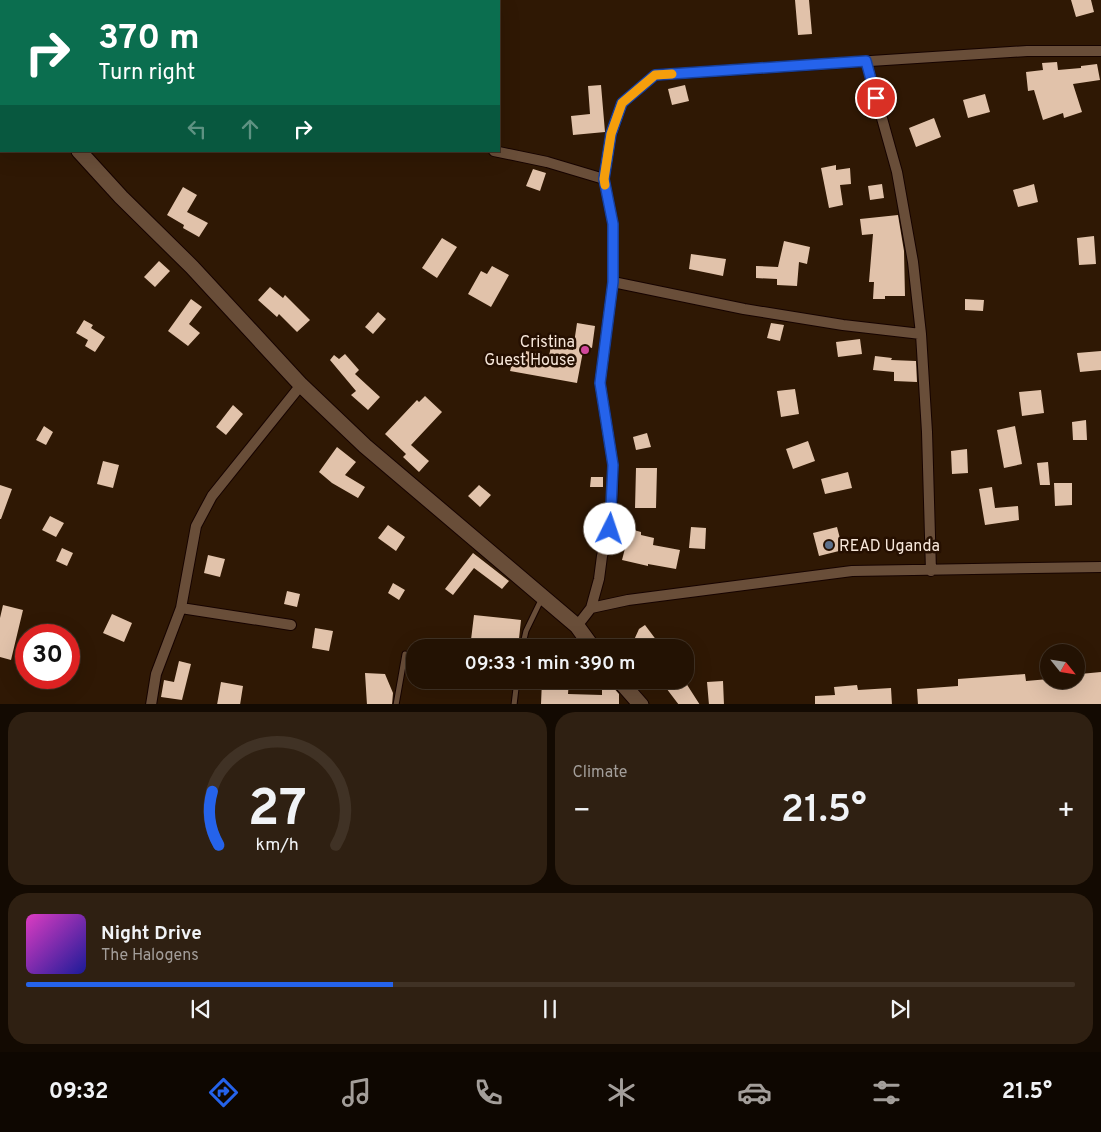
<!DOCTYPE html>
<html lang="en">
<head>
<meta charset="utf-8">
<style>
	body { margin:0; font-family:Overpass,sans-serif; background:#2f2012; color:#f1f3f6; height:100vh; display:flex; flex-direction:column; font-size:19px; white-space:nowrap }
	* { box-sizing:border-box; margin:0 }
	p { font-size:16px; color:#a39e9a }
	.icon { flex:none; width:28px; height:28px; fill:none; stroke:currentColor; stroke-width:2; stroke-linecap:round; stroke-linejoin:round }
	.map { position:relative; height:704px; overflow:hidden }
	.sheet { display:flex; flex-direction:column; gap:8px; padding:8px; background:#130a02; flex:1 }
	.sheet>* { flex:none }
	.guide { position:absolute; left:0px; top:0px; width:500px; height:152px; box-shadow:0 5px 20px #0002,0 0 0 1px #403225; background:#0b6e4f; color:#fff; overflow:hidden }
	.needle { width:32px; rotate:120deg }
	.controls { position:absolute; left:1040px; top:644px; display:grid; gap:10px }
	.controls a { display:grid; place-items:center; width:45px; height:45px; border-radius:50%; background:#231203; box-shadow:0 5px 20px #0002,0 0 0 1px #403225; font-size:25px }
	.speed { position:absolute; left:15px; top:624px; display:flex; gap:10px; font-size:25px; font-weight:700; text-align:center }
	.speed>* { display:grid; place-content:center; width:65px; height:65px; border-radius:50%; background:#231203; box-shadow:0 5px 20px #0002,0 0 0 1px #403225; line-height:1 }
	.speed .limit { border:8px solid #d22; background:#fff; color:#111 }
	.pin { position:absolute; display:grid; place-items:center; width:42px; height:42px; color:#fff; margin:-21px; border:2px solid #fff; border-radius:50%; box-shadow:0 1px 5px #0007 }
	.me { position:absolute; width:55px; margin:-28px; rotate:4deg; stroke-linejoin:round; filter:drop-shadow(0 0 4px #0008) }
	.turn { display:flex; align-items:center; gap:18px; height:105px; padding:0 15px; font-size:22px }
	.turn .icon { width:65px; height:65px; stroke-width:2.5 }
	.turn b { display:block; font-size:35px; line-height:42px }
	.lanes { display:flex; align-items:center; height:48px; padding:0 15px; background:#0003; justify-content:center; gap:25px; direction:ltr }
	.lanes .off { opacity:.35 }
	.big { font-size:38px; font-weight:600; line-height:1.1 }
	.sheet .widget { flex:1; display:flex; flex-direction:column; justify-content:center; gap:8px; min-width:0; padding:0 18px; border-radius:20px; background:#2f2012 }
	.sheet .dial { align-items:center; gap:0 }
	.dial svg { height:130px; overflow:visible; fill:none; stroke:#403225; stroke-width:7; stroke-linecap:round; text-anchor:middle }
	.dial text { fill:#f1f3f6; stroke:none }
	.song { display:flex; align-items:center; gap:15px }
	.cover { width:60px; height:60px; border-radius:8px; background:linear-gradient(135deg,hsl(310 70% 55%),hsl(240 70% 35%)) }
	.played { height:5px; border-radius:2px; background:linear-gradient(90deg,#2563eb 35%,#403225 35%) }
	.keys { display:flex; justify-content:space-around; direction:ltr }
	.heat { display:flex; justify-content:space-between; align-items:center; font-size:28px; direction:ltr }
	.sheet .tiles { flex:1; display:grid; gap:8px; grid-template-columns:1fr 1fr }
	.widget:last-child { grid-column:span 2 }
	.trip { position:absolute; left:406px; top:639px; width:288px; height:50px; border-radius:20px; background:#231203; box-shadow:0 5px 20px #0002,0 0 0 1px #403225; font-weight:600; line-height:50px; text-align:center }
	.menu { display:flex; height:80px; justify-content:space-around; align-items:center; background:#0e0701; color:#a39e9a }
	.menu .icon { width:35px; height:35px }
	.menu .current { color:#2563eb }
	.menu b { font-size:22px; color:#f1f3f6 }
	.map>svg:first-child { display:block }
	.building { fill:#e1c2aa }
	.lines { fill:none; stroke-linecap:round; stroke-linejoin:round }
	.lane-casing { stroke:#160300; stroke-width:7 }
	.street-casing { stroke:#160300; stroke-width:12 }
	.secondary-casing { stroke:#160300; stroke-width:17 }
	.lane { stroke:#694e39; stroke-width:5 }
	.street { stroke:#694e39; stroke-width:10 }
	.secondary { stroke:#694e39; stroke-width:15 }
	.route-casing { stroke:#184099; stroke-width:12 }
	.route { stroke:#2563eb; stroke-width:9 }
	.slow { stroke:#f59e0b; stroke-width:9 }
	.hotel-dot { fill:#d1479c; stroke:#250f00; stroke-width:2 }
	.service-dot { fill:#5c6f8a; stroke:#250f00; stroke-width:2 }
	.labels { text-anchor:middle; stroke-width:5; stroke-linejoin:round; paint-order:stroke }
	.poi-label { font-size:16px; fill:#f7e7da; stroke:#250f00; text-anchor:end }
</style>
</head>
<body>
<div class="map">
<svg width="1101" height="705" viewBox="0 0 1101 705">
	<rect width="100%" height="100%" fill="#2f1804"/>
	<path class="building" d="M795,0H809L812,34L798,35Z
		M1071,0H1091L1094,12L1076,17Z
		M1057,62L1058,70L1081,68V66L1097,64L1100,80L1073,84L1082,112L1064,118L1063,113L1043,120L1034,90L1028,91L1026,72L1043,70L1042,63Z
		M601,85L605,132L573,135L571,116L590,114L588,86Z
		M685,85L689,101L672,105L668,89Z
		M985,94L990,112L968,118L963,100Z
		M934,118L941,137L916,147L909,128Z
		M836,165V170L850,168L851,184L840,185L843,205L829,208L821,168Z
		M533,169L546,173L540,191L526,186Z
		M882,184L884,198L870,200L868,186Z
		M1034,184L1038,202L1018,207L1013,190Z
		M183,187L197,195L187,212L208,223L199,237L183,228L184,225L167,215Z
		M898,215L904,251L905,296H885V299H873L874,282H869L873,234L862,235L860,219Z
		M1094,236L1096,264L1079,265L1077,238Z
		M442,238L457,247L437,278L422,268Z
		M784,241L810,247L807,264L799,262L797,286L777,285V279L756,278V266L778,267Z
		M691,254L726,259L723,276L689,269Z
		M159,261L170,271L155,287L144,277Z
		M492,266L509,275L491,307L468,294L481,271L487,274Z
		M270,287L283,298L285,295L310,320L297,332L279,314L277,317L258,300Z
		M191,299L202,307L189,324L200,333L188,346L168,331Z
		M965,299L984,300L983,311L965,310Z
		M378,312L386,319L373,334L365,327Z
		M84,320L93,325L91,328L105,337L95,352L85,346L88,340L76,333Z
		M577,323L595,326L592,348L584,346L577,383L510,371L513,360L524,362L526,351L549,356L551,346L573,350Z
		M771,323L784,325L780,341L767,338Z
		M860,339L862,354L838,357L836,342Z
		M1101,351V370L1080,372L1077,353Z
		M345,354L359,370L355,374L380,397L368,410L351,395L356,391L330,360L334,355L339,359Z
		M875,356L892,358L891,360L916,361L917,382L894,381V372L873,370Z
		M795,389L799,414L781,417L777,391Z
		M1041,390L1044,413L1022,416L1019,392Z
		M425,396L442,412L411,445L429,461L419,472L403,457L406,454L385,434L417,400L419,402Z
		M233,405L243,414L226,435L216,427Z
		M1086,420L1087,440H1073L1072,422Z
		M44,426L53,432L46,445L36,440Z
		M1015,426L1022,464L1004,468L997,430Z
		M647,433L651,447L636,450L633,437Z
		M808,441L815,461L793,469L786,449Z
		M337,447L356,462L345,475L365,487L358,498L332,483L319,472Z
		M967,449L968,473L952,474L951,451Z
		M103,461L119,465L113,488L97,484Z
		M1048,462L1050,485H1040L1037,463Z
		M636,468H657L656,508H635Z
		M848,472L852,488L825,494L821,479Z
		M591,477H603V487H590Z
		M1054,483H1072V505L1055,506Z
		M0,485L12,489L1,519H0Z
		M479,485L491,495L480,507L468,496Z
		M992,487L995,508L1018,506L1019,520L985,525L979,489Z
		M50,516L64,523L56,537L42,530Z
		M388,525L405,537L396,551L378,538Z
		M691,527L706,528L705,549L689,548Z
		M837,527L843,550L819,556L813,533Z
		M630,529L641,532V535L654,538L653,545L680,550L676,569L648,564V566L622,560Z
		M62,548L73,553L67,566L56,561Z
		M473,553L509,581L502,589L474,568L453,595L445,589Z
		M208,555L225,559L220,577L204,573Z
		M393,583L405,590L399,600L388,593Z
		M287,591L300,594L297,607L284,604Z
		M3,605L23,610L11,660L0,657V618Z
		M112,614L132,623L124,642L103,633Z
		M474,615L521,620L518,648H470Z
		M645,625L657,641L648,648H640L634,640L639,629Z
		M315,628L333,631L329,651L312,648Z
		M179,661L191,664L182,700L161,697L164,680L174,682Z
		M1101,672V705H918L917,689L958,686V679L1025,674L1026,681L1049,679V680H1081L1080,674Z
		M365,673L385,674L393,693L392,705H367Z
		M542,680H569L568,694L602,695V687L612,686L619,694V705L541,704Z
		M660,680H684L700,705H679Z
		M723,681L724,705H709L707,682Z
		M221,682L243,686L240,705H217Z
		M857,685L858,690L891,688L892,705H815V696L835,695L834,687Z"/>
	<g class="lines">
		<defs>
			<path id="lane" d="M522,648L526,631L542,598
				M396,705L405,654
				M514,705L517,680"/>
			<path id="street" d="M866,61L897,172L913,262L921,334L927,432L931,571
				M0,76L1,78
				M494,151L547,162L604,179
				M613,282L744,309L843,325L921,334
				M181,608L291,625
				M591,608L628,600L852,571L1101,567
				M577,626L591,608L599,579L602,556L609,529L612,502L613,465L600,383L613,282V224L604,179L611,135L622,103L655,75L1027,51H1101
				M151,705L156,674L181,608L196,526L212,496L301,385"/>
			<path id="secondary" d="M37,0L38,1
				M79,151L121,197L192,267L301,385L365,446L577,626L593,648
				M619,680L641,705"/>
		</defs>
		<use href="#lane" class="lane-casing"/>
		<use href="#street" class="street-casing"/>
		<use href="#secondary" class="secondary-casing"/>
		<use href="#lane" class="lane"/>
		<use href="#street" class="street"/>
		<use href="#secondary" class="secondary"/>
	</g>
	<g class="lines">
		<defs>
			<path id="route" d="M610,529L613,465L600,383L613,282V224L604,179L611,134L622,103L655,75L866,61L876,98"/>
		</defs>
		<use href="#route" class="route-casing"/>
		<use href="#route" class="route"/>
		<path class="slow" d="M605,185L604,179L611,134L622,103L655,75L672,74"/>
	</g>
	<circle class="hotel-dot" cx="585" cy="350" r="5"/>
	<circle class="service-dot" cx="829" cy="545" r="5"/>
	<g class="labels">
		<g class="poi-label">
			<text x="575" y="347">Cristina<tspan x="575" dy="18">Guest House</tspan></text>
			<text x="839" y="551" text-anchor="start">READ Uganda</text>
		</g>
	</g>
</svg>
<div class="controls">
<a><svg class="needle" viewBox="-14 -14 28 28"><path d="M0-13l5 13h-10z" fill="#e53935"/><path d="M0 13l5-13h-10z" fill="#a39e9a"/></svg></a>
</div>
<div class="speed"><div class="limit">30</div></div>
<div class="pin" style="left:876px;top:98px;background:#d93025"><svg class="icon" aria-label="arrive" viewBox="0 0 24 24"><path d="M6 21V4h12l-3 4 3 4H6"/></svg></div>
<svg class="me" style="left:610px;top:529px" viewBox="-20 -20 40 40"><circle r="19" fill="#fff"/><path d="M0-13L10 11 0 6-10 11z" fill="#2563eb"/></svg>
<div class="trip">09:33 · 1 min · 390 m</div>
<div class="guide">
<div class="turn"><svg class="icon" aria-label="right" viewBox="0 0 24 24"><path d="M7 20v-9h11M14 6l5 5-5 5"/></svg><div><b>370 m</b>Turn right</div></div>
<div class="lanes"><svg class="icon off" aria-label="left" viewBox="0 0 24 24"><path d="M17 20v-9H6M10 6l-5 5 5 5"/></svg><svg class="icon off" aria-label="ahead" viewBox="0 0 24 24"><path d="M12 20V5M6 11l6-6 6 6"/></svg><svg class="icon" aria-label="right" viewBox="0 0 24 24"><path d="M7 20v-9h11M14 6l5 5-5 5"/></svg></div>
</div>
</div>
<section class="sheet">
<div class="tiles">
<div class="widget dial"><svg viewBox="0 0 100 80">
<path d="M14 69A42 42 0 1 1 86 69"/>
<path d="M14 69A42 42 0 0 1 10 36" stroke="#2563eb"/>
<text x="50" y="56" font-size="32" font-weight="700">27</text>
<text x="50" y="72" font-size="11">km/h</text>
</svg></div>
<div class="widget"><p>Climate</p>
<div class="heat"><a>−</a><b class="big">21.5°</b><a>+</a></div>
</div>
<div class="widget">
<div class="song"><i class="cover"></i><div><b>Night Drive</b><p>The Halogens</p></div></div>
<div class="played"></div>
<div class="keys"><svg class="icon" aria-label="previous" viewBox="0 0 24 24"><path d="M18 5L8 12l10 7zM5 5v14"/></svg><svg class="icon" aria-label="pause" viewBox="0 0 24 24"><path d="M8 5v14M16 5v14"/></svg><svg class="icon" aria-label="next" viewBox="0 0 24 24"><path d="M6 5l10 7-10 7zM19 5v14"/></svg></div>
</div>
</div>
</section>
<nav class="menu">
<b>09:32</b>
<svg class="icon current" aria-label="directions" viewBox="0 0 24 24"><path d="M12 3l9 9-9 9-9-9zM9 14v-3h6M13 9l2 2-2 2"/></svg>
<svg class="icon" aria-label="music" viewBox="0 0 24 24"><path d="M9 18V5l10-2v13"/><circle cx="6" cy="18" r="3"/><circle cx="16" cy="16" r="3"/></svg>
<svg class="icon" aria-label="phone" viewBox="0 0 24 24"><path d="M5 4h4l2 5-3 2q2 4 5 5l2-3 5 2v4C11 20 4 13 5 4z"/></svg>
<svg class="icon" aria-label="climate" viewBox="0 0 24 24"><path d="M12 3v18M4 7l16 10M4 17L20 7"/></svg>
<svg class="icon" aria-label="car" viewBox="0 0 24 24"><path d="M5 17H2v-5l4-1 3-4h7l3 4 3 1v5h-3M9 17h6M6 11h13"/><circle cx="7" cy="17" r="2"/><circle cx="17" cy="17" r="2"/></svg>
<svg class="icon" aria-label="filters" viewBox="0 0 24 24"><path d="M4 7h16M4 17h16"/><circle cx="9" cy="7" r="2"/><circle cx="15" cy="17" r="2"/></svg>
<b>21.5°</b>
</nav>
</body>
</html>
